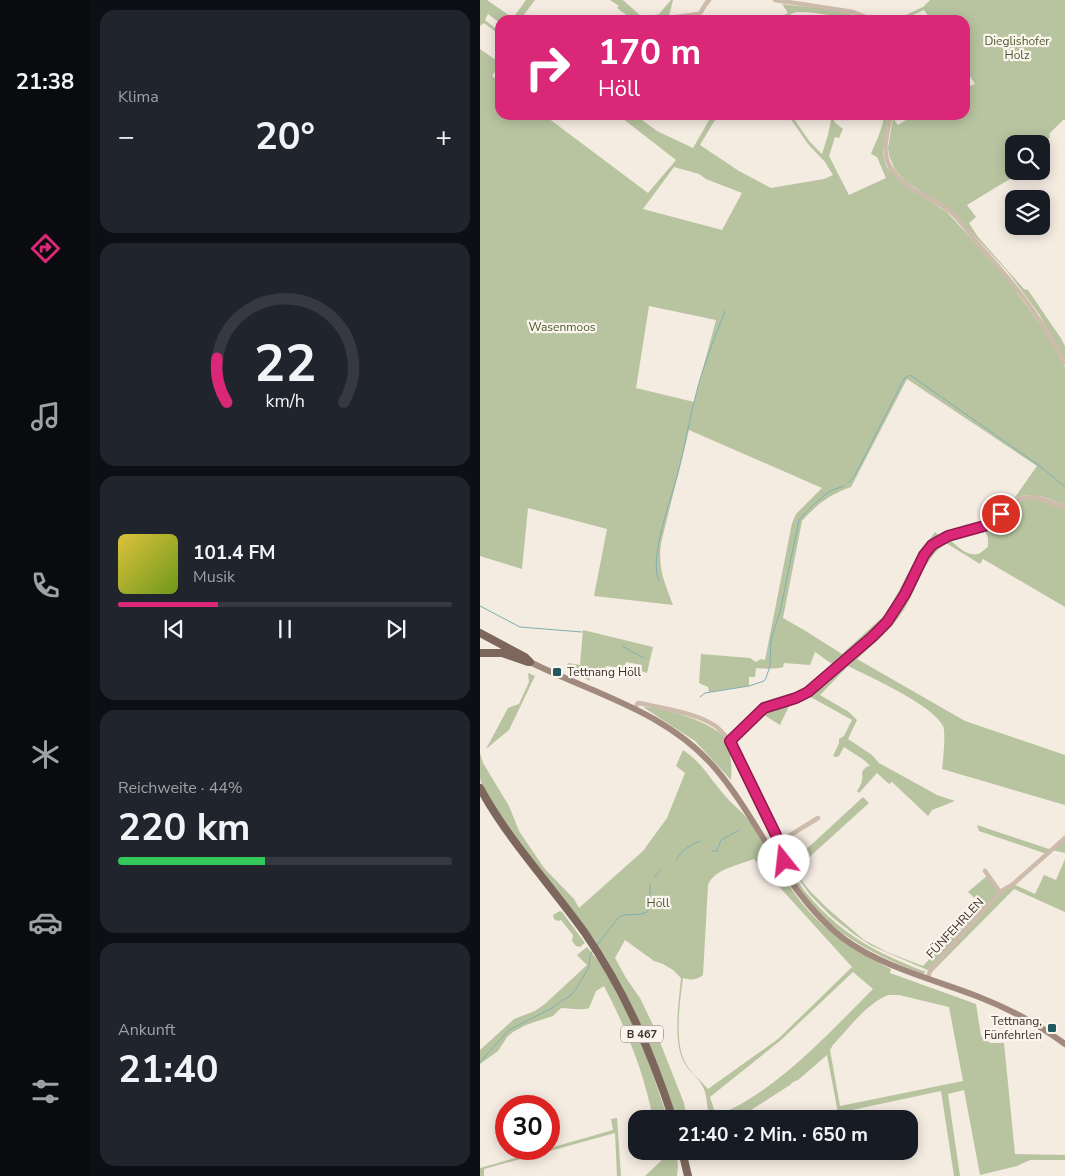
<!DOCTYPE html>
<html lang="de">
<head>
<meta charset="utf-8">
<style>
	body { margin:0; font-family:"Nunito Sans",sans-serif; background:#20242c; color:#f1f3f6; height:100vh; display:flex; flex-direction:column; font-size:19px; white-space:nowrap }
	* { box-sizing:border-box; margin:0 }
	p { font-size:16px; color:#9ea1a6 }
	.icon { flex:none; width:28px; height:28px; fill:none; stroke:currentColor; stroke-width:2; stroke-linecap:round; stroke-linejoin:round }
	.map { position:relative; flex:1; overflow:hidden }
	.drawer { display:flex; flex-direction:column; gap:10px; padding:10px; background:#0d0f14; width:390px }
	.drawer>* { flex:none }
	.guide { position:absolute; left:15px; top:15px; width:475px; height:105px; border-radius:15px; box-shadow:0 2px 12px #0003; background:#db2777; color:#fff; overflow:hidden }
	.controls { position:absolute; left:525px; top:135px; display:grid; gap:10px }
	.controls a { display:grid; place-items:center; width:45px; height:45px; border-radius:10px; background:#171b24; box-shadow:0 2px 12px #0003; font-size:25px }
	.speed { position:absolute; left:15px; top:1095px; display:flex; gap:10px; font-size:25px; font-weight:700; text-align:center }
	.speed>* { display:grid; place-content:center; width:65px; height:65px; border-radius:50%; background:#171b24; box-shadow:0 2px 12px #0003; line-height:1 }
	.speed .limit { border:8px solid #d22; background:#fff; color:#111 }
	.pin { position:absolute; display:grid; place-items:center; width:42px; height:42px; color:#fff; margin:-21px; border:2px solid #fff; border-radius:50%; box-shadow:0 1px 5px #0007 }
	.me { position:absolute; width:55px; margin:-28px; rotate:344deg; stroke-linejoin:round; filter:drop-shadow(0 0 4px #0008) }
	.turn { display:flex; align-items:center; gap:18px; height:105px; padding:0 20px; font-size:22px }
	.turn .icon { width:65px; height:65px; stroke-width:2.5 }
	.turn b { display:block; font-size:35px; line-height:42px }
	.big { font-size:38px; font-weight:700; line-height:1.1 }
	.drawer .widget { flex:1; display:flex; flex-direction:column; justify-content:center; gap:8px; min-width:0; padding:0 18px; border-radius:15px; background:#20242c }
	.drawer .dial { align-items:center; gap:0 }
	.dial svg { height:130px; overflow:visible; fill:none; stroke:#363941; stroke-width:7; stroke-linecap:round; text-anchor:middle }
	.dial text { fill:#f1f3f6; stroke:none }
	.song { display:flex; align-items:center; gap:15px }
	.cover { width:60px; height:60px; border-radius:8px; background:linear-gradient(135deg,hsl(50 70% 55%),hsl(80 70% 35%)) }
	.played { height:5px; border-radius:2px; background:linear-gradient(90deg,#db2777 30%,#363941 30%) }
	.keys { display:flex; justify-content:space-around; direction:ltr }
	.heat { display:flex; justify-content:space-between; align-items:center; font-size:28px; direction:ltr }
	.charge { height:8px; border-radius:4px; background:linear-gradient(90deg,#34c759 44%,#363941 0) }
	.trip { position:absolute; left:148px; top:1110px; width:290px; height:50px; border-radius:15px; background:#171b24; box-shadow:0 2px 12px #0003; font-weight:700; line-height:50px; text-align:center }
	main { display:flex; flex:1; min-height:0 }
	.tabs { display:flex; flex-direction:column; width:90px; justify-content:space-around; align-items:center; background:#090b0e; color:#9ea1a6 }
	.tabs .icon { width:35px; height:35px }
	.tabs .selected { color:#db2777 }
	.tabs b { font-size:22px; color:#f1f3f6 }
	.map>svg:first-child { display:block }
	.green { fill:#b8c4a0; fill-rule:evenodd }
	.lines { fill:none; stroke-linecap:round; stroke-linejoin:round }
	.stream { stroke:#7fb0b2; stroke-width:1 }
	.street { stroke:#cdbbac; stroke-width:4.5 }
	.secondary { stroke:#a18a7d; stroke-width:6 }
	.primary { stroke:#7d675c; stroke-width:8 }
	.route-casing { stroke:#8e194d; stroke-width:12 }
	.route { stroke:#db2777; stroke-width:9 }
	.poi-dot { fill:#1f5a5e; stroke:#fbf5ee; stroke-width:2 }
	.labels { text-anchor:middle; stroke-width:4.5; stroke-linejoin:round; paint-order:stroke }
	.shield { fill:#fbf5ee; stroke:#756b66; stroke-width:1 }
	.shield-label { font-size:11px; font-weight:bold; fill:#3b302b }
	.park-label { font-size:12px; fill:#4a5a2e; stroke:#fbf5ee }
	.poi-label { font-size:12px; fill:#3b302b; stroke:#fbf5ee; text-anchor:start }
	.street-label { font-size:12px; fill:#3b302b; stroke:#fbf5ee }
</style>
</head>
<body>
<main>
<nav class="tabs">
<b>21:38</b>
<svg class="icon selected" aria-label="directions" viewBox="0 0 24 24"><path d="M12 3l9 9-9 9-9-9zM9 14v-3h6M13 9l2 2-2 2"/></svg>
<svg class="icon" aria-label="music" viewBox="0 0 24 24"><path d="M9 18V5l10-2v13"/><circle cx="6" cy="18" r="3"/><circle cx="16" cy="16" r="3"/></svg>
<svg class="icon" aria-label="phone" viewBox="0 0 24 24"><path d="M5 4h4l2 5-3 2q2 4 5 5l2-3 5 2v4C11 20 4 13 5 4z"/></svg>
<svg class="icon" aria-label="climate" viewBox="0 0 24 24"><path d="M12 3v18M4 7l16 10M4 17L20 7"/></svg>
<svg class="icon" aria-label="car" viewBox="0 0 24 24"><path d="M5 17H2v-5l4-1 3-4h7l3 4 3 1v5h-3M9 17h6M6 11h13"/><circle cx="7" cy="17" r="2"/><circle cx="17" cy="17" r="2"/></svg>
<svg class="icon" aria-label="filters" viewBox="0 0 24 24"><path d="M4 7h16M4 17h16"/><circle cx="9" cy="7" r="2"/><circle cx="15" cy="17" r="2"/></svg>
</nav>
<section class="drawer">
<div class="widget"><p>Klima</p>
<div class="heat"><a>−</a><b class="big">20°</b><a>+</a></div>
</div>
<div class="widget dial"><svg viewBox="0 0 100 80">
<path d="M14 69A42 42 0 1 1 86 69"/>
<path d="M14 69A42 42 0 0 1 8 42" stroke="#db2777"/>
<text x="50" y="56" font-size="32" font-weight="700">22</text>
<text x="50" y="72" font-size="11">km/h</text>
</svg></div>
<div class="widget">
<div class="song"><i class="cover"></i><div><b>101.4 FM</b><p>Musik</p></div></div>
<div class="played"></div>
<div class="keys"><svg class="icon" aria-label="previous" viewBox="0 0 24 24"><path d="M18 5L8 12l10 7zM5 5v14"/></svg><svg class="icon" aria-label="pause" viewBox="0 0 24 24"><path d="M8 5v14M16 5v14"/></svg><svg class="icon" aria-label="next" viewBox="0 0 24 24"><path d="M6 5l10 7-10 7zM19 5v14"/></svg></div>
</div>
<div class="widget"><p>Reichweite · 44%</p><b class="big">220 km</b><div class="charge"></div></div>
<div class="widget"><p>Ankunft</p><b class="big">21:40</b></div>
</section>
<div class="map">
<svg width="585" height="1176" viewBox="0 0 585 1176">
	<rect width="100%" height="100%" fill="#f4ebe1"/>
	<path class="green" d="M0,0H7L33,18L46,0H55L40,20H20V23L8,14L5,20L20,32V35L4,23L0,26Z
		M130,0H143L163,18L179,14L191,0H193L188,20H153L137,8L139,6Z
		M450,0H585V120H583L569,134L570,137L561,149V144H534V171H543L487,205L496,217L489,223L498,237L544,289L548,290L582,340L585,346V362L559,314L527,271L469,209L425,181L415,170L409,156L408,148L413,118L418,125L434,115H485V88L495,84L485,69V20H451L444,10L422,20H415L443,7Z
		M302,4C331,8 362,9 389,20C366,20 343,12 319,12C310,12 304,20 294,20L308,13Z
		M0,49L20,63L12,76L20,82V115H64L168,193L196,160L138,115H155L177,131L213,148L232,115H238L220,145L259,171L291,188L344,179L353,175L345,162L328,144L308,115H311L330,142L342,154L348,135L352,115H356L354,122L363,129L359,138L355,137L349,156L369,195L406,178L397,157L391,154C395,144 404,125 404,115H408L403,154L406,166L410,171L424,185L467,212L516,266L530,283L569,337L585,367V505C568,499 550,489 533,500L557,466L427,379L371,487C349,495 338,503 322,521L303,618L324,630L362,654L407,613L433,564L455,532L461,537L449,544L445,549C434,571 424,595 409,615C395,635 373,650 355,666L335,652L330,665L304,663L303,667C298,669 281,669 276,668L275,677H269V686L229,692L228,687L219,683L221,654L270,658L276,662L281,659L285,660L312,523L316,514L342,488L209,430L181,543C178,569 184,581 193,605L114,596L127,529L48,508L42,569L0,556ZM194,167L219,174L226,179L262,193L242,230L163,209ZM169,306L236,320L214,402L156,388Z
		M544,499H555L585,509V607L503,559L500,564L466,543C442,560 438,588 423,611C411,630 393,644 377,659L485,721L585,755V805L462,769C463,762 466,732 463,726C453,705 390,677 368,666L340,695L369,712L377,720L368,739L392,755L399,763L457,795L475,801L452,810L448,816L412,782L409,784L397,773L379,793L377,791C382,784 383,780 382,772L386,767L390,766L384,760L364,747L359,756L356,757L353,756L359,743V739L364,736L372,720L327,695L406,625L448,553L456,545L469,539C476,545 487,557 498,554C501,553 505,549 508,547V538L504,528L520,517L531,507Z
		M103,630L173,647L167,673L161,671L162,665L146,662L144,668L126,666L124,673L109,671L110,681L86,667L88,663L100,665Z
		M48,673L55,676L29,730L6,749L28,708L39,704L49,682Z
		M310,704L300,725L281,713L293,707Z
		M163,707C183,707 236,722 247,741C251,750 252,770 251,780L215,741Z
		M203,750C223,763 232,782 247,798C255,807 264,813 271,823C277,831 281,841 286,849C295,865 305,880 315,894C339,928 374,950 411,969L410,973L496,1004L501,1036L510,1043H524L535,1154L585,1155V1160H550L537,1166L500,1175L484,1090L468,1094L480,1176H474L461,1091L358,1113L347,1055L318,1080L313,1082L310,1085L257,1119H231C226,1109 228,1099 224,1089C220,1079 210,1072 205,1064C192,1043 199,1001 201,978L193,970L183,964L174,961L145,940L135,958L146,978L160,998L174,1027L204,1103L207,1119H196C177,1062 156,1007 125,956C94,906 53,864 21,815C15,806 3,790 0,779C0,772 0,761 0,753L3,763L29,806L39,831L64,868L94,899L99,908L163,851L187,818L205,773L196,766ZM274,859L372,967L298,1039L228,1089C221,1081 210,1072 205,1062C194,1040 200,1002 203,978C211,980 215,981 223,975L228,885C234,869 259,865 274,859ZM373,972L393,989C348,1034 296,1092 236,1116L230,1097L301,1040ZM408,995H419L469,1007L483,1081L360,1106L350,1050L353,1045C369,1028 386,1004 408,995Z
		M383,797L389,803L314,871L330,891L347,908L384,940L407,952L443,966L501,904L488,892L508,875L520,892L533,884L555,894L564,875L576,880L585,859V912L534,889L452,972L392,946L375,935L352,917L330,895L308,863L331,845Z
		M497,825L572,850L585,838V853L572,850L567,854L499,831Z
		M306,865C343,922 382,948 446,972L443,974C397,956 357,937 325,898C318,889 312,878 306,869Z
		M80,911L82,912L105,943L100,947L96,946L92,941L93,935L81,920L78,921L74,919L73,915Z
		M107,947L122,965L156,1030L171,1069L188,1119H173C164,1072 146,1028 124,986L116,991L109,1008C100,1011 90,1008 81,1008L73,1016L46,1025L33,1032L27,1037L18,1051L0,1064V1050L34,1019L55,1011L66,1003L107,965L97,955Z
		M137,1118L141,1176H137L135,1133L4,1169V1176H0V1168L133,1130L131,1119Z
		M179,1151H196L198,1166L197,1176H165L181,1161Z"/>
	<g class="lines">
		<path class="stream" d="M369,482L374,477L424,379L430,375L561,467L585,487
			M179,581C168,559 192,497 198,473C205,447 209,420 216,394C223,366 234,339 245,311
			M0,606L40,627L102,632
			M142,646L164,658
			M220,697L225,693L269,686L284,681L286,678L290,666L291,639L300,612L319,520L333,505L350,491L364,486
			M232,851H237L241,840L259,830
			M196,860C202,850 210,845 220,841
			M175,877L180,870
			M117,945L139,917C148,912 156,917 167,912L170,906V884
			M0,1062L29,1030L72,1008L82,1001L90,996L96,989L109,967L110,956L113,950"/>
		<path class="street" d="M295,0L373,12L393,20
			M189,18L218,14L221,12L225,5L229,0
			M411,115C408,131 401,152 410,167C424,190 452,197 471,212C481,221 489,233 498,244C534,283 560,316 585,363
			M155,708L158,703H159C182,708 218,713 237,727C241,731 246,736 250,741C262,759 304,842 304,861L299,865
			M249,741L284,708L316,699L328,692L392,637L407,622L425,594L444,555L452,545L468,537L504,526L541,498L555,497L585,507
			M299,842L338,818
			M505,871L520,892
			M447,979L451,969L520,892L532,885L585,838"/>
		<path class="secondary" d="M50,662C114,694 186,711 235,768C282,823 305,894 364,939C404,968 453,979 499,997C530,1009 558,1024 585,1044"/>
		<path class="primary" d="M0,633L45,657L50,662
			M0,653H22L48,662
			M0,788C29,841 70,884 105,933C145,991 171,1052 193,1119
			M202,1151L208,1176"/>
	</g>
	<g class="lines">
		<defs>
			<path id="route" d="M304,861L302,849L295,833L250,741L284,708L316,698L328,692L392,637L407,622L425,594L444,555L452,545L468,536L504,526L521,514"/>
		</defs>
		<use href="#route" class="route-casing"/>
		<use href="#route" class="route"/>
	</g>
	<g class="poi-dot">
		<rect x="72" y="667" width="10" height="10" rx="2.5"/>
		<rect x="567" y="1023" width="10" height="10" rx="2.5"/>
	</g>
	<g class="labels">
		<rect class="shield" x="141" y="1025.5" width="42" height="17" rx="4"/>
		<g class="shield-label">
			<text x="162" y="1038">B 467</text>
		</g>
		<g class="park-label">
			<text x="537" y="45">Dieglishofer<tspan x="537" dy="14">Holz</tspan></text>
			<text x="82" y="331">Wasenmoos</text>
			<text x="178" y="907">Höll</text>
		</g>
		<g class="poi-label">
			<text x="87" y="676">Tettnang Höll</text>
			<text x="562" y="1025" text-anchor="end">Tettnang,<tspan x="562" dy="14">Fünfehrlen</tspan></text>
		</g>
		<g class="street-label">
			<text transform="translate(475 928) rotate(-47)" y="4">FÜNFEHRLEN</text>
		</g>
	</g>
</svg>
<div class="controls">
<a><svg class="icon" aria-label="search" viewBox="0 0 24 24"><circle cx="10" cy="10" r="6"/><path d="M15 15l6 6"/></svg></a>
<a><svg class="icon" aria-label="layers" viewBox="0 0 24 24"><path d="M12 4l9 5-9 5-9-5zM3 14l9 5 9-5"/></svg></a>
</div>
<div class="speed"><div class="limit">30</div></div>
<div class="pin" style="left:521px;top:514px;background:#d93025"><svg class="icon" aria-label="arrive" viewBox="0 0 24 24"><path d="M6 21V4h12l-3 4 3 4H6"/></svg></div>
<svg class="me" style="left:304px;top:861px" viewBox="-20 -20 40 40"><circle r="19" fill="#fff"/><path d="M0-13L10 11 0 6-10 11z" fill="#db2777"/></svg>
<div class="trip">21:40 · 2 Min. · 650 m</div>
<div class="guide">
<div class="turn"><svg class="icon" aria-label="right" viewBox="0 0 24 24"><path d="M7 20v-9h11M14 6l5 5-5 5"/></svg><div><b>170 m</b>Höll</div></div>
</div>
</div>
</main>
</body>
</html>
